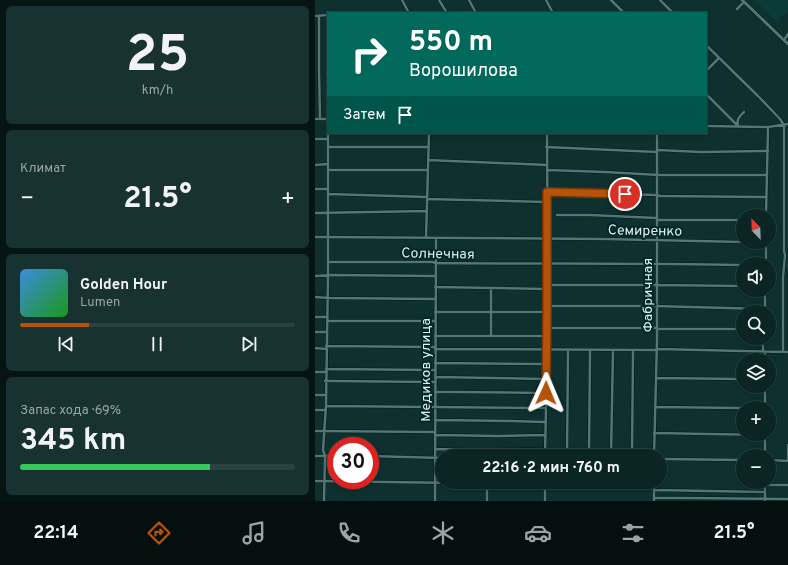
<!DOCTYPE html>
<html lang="ru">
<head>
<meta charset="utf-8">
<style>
	body { margin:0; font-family:Overpass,sans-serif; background:#183131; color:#f1f3f6; height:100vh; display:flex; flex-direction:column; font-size:15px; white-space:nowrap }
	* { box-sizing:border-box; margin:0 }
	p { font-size:13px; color:#99a5a6 }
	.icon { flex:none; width:22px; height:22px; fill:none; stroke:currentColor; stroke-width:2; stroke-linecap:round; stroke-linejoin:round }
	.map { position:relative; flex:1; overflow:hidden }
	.sheet { display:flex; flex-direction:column; gap:6px; padding:6px; background:#061414; width:315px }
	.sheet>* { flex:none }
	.banner { position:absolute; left:12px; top:12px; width:380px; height:122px; border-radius:0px; box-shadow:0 2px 6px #0003,0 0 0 1px #2a4241; background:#00695c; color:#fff; overflow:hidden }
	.needle { width:26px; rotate:337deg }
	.buttons { position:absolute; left:421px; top:209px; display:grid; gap:8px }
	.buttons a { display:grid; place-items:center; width:40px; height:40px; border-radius:50%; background:#0a2524; box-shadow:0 2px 6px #0003,0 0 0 1px #2a4241; font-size:20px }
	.speed { position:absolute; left:12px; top:437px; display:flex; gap:8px; font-size:20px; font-weight:700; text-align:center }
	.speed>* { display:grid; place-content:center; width:52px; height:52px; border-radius:50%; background:#0a2524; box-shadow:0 2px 6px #0003,0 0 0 1px #2a4241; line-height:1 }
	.speed .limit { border:6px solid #d22; background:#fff; color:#111 }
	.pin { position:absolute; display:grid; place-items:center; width:34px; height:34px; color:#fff; margin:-17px; border:2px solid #fff; border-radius:50%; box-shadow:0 1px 4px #0007 }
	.me { position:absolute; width:44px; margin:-22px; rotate:1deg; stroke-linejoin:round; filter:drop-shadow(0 0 3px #0008) }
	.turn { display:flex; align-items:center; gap:14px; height:84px; padding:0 16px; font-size:18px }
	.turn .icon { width:52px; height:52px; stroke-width:2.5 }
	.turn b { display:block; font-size:28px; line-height:34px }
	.then { display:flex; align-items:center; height:38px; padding:0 16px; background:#0003; gap:8px; font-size:15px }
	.big { font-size:30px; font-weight:700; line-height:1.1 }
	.sheet .widget { flex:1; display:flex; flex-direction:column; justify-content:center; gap:6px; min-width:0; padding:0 14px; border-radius:6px; background:#183131 }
	.sheet .dial { align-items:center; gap:0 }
	.dial b { font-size:52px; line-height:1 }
	.song { display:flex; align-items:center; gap:12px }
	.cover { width:48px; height:48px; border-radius:6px; background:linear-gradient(135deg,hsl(210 70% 55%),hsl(120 70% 35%)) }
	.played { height:4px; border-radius:2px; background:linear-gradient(90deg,#b45309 25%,#2a4241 25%) }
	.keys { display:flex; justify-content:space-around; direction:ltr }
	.heat { display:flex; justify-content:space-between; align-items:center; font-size:22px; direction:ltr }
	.charge { height:6px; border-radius:3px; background:linear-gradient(90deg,#34c759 69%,#2a4241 0) }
	.trip { position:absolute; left:120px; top:449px; width:232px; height:40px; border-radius:20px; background:#0a2524; box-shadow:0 2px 6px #0003,0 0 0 1px #2a4241; font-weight:700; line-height:40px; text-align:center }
	.tab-bar { display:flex; height:64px; justify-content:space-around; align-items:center; background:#040f0e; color:#99a5a6 }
	.tab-bar .icon { width:28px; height:28px }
	.tab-bar .on { color:#b45309 }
	.tab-bar b { font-size:18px; color:#f1f3f6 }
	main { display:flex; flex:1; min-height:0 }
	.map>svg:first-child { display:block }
	.built { fill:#0b3b39 }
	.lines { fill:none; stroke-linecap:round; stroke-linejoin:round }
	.minor-casing { stroke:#001817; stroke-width:3.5 }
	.tertiary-casing { stroke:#001817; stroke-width:4 }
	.minor { stroke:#547674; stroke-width:2.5 }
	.tertiary { stroke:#547674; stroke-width:3 }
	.route-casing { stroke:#753606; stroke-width:10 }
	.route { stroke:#b45309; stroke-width:7 }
	.labels { text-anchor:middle; stroke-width:4; stroke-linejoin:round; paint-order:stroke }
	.street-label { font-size:14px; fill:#ddefee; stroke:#032726 }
</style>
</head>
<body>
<main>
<section class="sheet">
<div class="widget dial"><b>25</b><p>km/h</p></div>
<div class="widget"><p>Климат</p>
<div class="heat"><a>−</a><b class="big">21.5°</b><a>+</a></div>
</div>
<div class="widget">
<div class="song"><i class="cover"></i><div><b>Golden Hour</b><p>Lumen</p></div></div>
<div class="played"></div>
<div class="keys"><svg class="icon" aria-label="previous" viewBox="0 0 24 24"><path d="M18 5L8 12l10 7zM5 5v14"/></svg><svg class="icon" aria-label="pause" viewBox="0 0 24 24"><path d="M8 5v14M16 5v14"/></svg><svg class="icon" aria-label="next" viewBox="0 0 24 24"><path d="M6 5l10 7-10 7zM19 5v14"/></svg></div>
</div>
<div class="widget"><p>Запас хода · 69%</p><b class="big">345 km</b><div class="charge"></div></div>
</section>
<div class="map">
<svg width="473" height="501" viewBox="0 0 473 501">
	<rect width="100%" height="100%" fill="#0e3130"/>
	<path class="built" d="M442,0H473V10L462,22L441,1Z"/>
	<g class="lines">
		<defs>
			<path id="minor" d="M87,0L94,13
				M124,0L132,13
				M154,0L161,13
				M231,0L238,13
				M296,0L309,13
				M345,0L358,13
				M422,9L429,2
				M0,16L13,15
				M4,16V69L5,119
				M469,40L473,34
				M391,45L443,96L465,119L469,125V251L470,255L468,277V352
				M391,71L404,58
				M391,94L423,126
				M0,119H13
				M391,126L453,127L473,124
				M423,126C421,119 425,116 429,112
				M0,139H13
				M13,147H113
				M231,147L342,152
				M342,150L387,152L453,151
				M113,160L232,165
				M0,165L13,164
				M13,170H113
				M232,170L290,172L344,175H452
				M0,189H13
				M232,192L342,195L345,196L451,197
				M13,194L112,197
				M112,199L232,202
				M0,213L112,211
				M242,215H274L342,218
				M451,216L453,127
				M342,220H428
				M0,237L288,239L428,242
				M111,238L114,133
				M448,242H451V264
				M13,262H117L121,263C223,264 326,263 428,265
				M0,276L17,275L121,276
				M233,285H341L428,286
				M120,287L232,289
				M176,288V336
				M0,297L14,298L120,299
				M232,306H339L450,309
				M120,312H233
				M450,312V290
				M0,317H12
				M12,321H120
				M232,328H342
				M342,329H428
				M0,332H11
				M120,336H232
				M11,346L120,347
				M0,348L11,349
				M120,349L341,350
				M342,349L473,352
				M448,351V338
				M450,352V360
				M120,363L231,364
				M11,369L120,370
				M0,372H10
				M120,377L231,379
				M341,378L428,379
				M10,381L120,382
				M120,392H136L231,393
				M0,395H10
				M11,406L230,408
				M340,407L428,408
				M450,408V386
				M0,410H10
				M120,420L196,421L230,422
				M0,431L120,432
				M339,433L450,435
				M450,434V456
				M120,435L183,436L230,435
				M120,449L158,450L229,449
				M0,456H21
				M55,456L127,458
				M230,456L233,312L232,133
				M252,456L253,350
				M274,456L275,350
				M296,456L298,350
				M317,456L318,350
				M339,456L342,340V133
				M345,459L428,460
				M454,460L473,461
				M473,461V445
				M0,481L207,484L283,483H339
				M230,484V501
				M450,485H473
				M339,490L450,492
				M339,498H368L473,499
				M9,501L10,456L8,450L11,406L13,276V119
				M120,501L121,238
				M172,501V484
				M339,501V482
				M450,501V482"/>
			<path id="tertiary" d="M427,0L473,44"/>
		</defs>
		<use href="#minor" class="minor-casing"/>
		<use href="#tertiary" class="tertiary-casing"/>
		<use href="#minor" class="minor"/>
		<use href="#tertiary" class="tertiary"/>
	</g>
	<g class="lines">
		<defs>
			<path id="route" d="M231,393L232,312V192L310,194"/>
		</defs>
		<use href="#route" class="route-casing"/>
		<use href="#route" class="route"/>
	</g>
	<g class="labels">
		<g class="street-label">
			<text transform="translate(330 230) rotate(1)" y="5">Семиренко</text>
			<text transform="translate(123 253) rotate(1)" y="5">Солнечная</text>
			<text transform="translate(332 295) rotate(-90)" y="5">Фабричная</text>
			<text transform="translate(110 370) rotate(-90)" y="5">Медиков улица</text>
		</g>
	</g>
</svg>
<div class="buttons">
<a><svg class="needle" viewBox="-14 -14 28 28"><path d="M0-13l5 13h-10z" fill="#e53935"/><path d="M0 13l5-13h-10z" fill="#99a5a6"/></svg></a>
<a><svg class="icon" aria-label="sound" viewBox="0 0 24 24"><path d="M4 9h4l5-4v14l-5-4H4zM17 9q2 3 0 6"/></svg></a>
<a><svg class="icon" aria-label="search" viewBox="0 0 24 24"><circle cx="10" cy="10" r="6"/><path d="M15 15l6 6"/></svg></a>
<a><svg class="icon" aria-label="layers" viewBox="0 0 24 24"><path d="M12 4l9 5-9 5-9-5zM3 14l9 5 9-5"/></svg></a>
<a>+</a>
<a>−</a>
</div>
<div class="speed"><div class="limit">30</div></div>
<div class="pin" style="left:310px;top:194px;background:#d93025"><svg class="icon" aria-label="arrive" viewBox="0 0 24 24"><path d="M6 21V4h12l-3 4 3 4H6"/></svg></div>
<svg class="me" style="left:231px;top:393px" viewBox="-20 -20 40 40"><path d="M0-17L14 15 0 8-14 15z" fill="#b45309" stroke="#fff" stroke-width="4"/></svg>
<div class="trip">22:16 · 2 мин · 760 m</div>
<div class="banner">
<div class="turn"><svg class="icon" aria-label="right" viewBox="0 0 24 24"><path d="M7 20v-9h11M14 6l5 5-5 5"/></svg><div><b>550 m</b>Ворошилова</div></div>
<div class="then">Затем<svg class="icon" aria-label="arrive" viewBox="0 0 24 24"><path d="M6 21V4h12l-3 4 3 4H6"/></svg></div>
</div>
</div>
</main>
<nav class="tab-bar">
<b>22:14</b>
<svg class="icon on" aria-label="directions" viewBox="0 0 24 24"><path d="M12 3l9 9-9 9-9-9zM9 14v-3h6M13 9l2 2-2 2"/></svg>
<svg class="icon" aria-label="music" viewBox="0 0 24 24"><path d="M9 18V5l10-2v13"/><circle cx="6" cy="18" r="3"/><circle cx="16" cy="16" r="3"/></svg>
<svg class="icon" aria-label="phone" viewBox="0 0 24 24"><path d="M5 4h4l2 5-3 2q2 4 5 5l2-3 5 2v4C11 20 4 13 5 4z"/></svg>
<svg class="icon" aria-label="climate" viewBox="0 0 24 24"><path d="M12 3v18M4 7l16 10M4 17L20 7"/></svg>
<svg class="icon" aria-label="car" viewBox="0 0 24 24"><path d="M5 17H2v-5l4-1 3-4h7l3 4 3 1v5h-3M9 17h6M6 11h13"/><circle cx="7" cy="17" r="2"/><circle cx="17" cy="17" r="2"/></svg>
<svg class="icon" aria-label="filters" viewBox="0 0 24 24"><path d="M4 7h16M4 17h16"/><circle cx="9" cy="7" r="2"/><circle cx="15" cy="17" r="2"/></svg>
<b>21.5°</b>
</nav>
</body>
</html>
